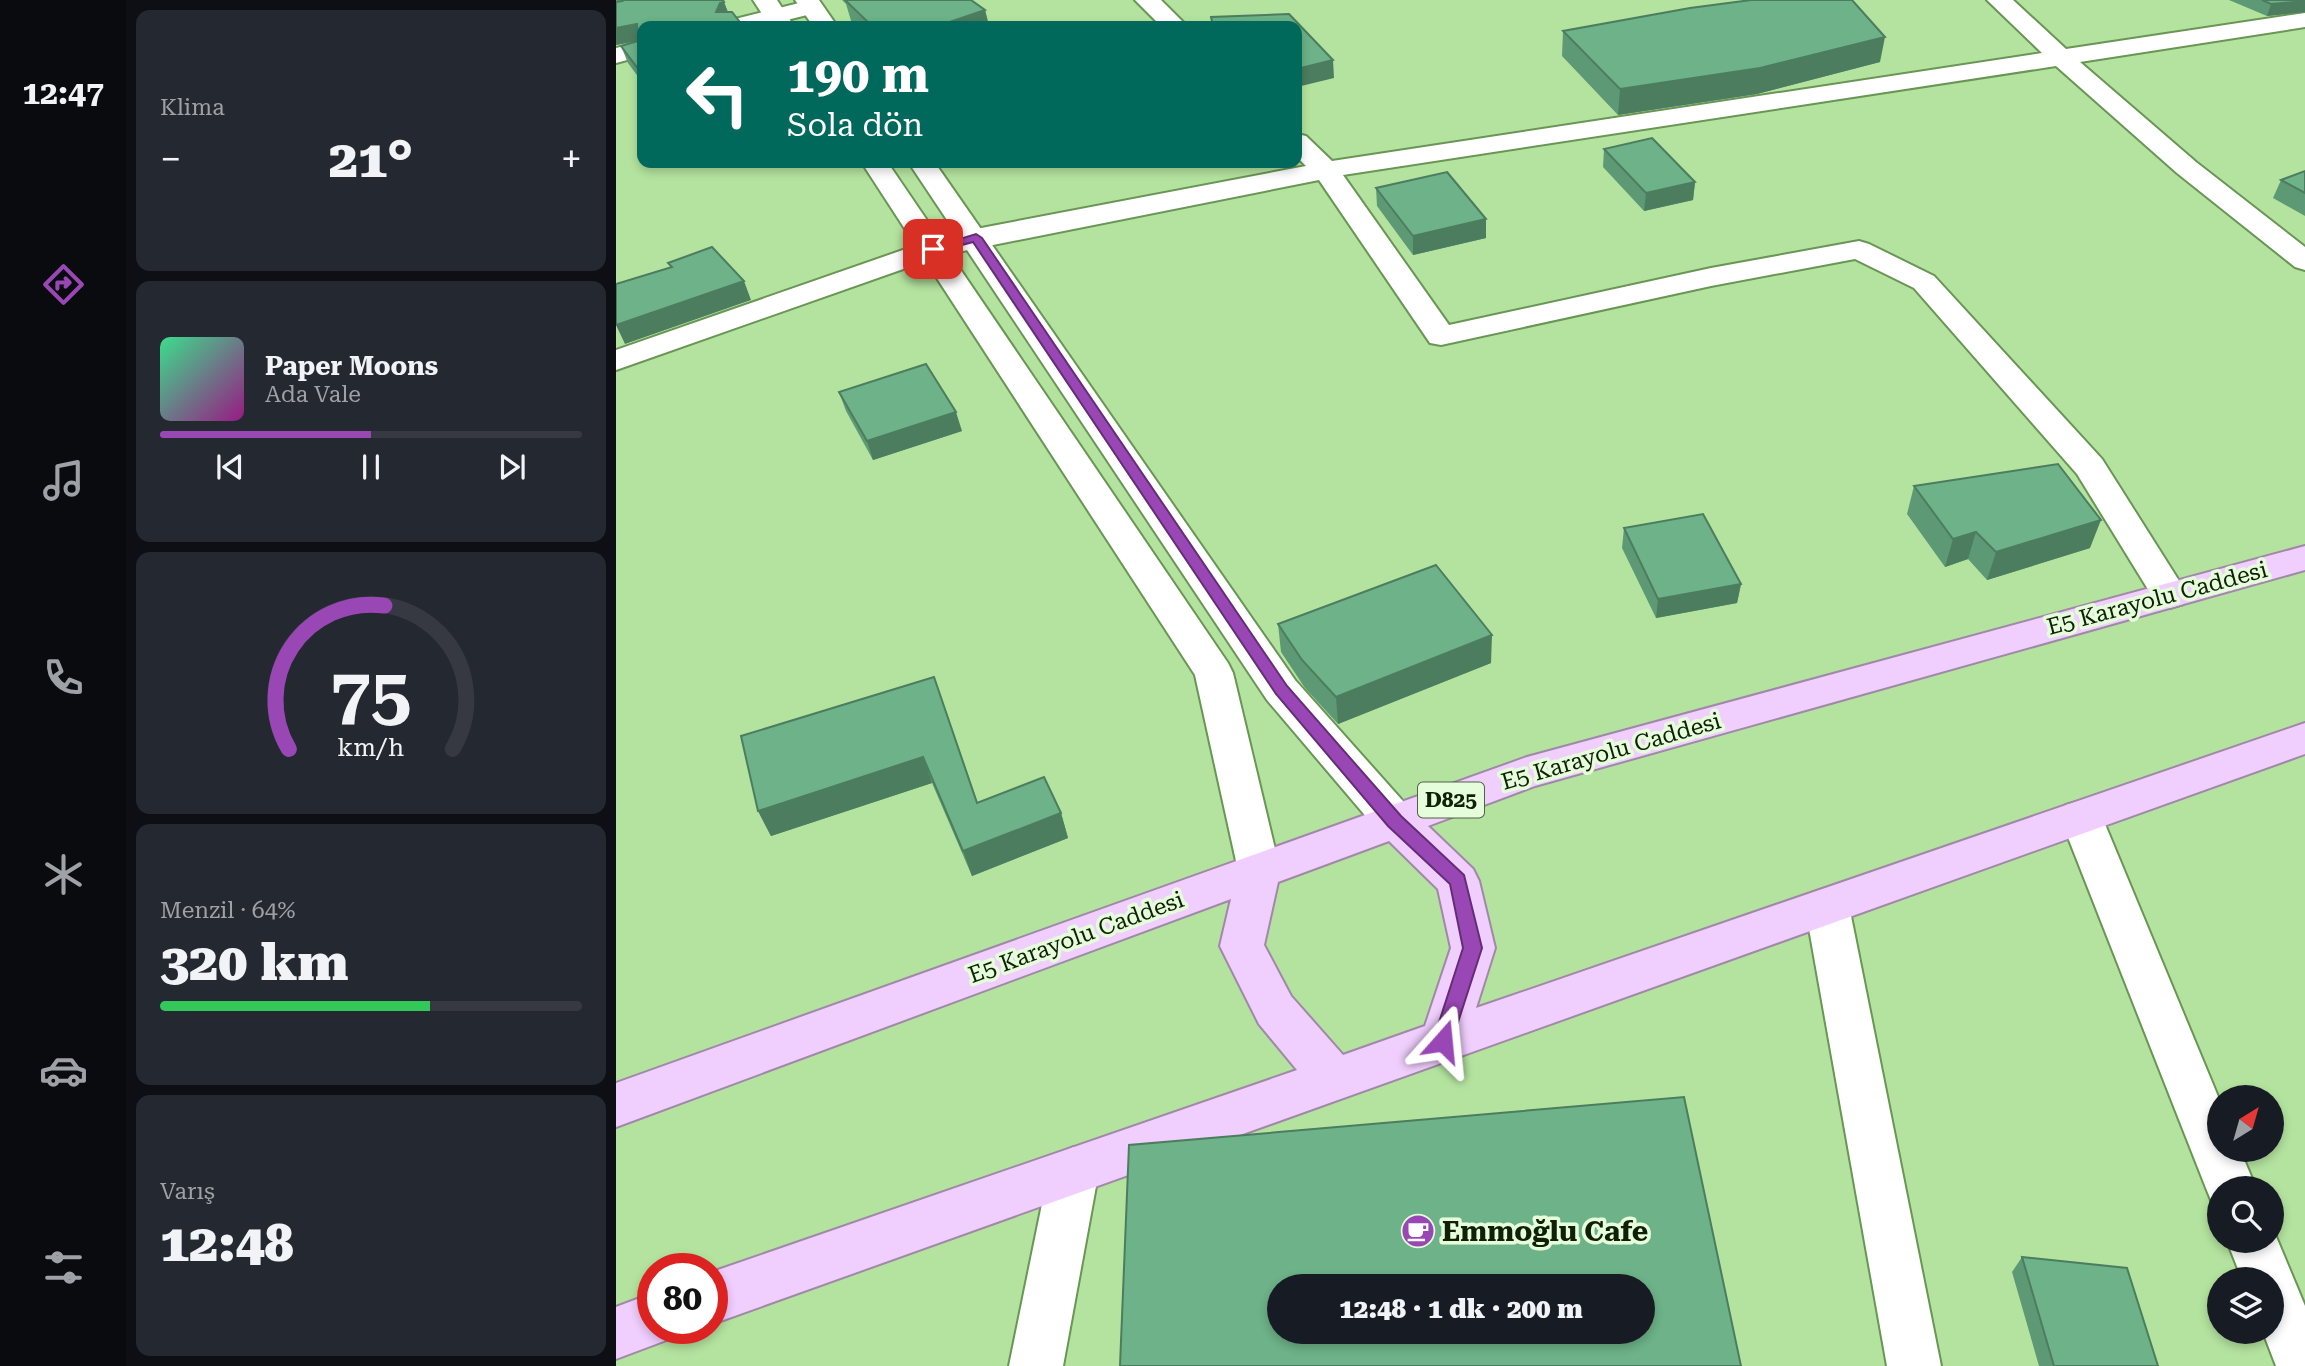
<!DOCTYPE html>
<html lang="tr">
<head>
<meta charset="utf-8">
<style>
	body { margin:0; font-family:"Roboto Serif",serif; background:#242831; color:#f1f3f6; height:100vh; display:flex; flex-direction:column; font-size:26px; white-space:nowrap }
	* { box-sizing:border-box; margin:0 }
	p { font-size:23px; color:#9ea1a6 }
	.icon { flex:none; width:38px; height:38px; fill:none; stroke:currentColor; stroke-width:2; stroke-linecap:round; stroke-linejoin:round }
	.map { position:relative; flex:1; overflow:hidden }
	.panel { display:flex; flex-direction:column; gap:10px; padding:10px; background:#0d0f14; width:490px }
	.panel>* { flex:none }
	.banner { position:absolute; left:21px; top:21px; width:665px; height:147px; border-radius:14px; box-shadow:0 4px 10px #0003; background:#00695c; color:#fff; overflow:hidden }
	.needle { width:46px; rotate:37deg }
	.buttons { position:absolute; left:1591px; top:1085px; display:grid; gap:14px }
	.buttons a { display:grid; place-items:center; width:77px; height:77px; border-radius:50%; background:#171b24; box-shadow:0 4px 10px #0003; font-size:35px }
	.speed { position:absolute; left:21px; top:1253px; display:flex; gap:14px; font-size:35px; font-weight:700; text-align:center }
	.speed>* { display:grid; place-content:center; width:91px; height:91px; border-radius:50%; background:#171b24; box-shadow:0 4px 10px #0003; line-height:1 }
	.speed .limit { border:10px solid #d22; background:#fff; color:#111 }
	.pin { position:absolute; display:grid; place-items:center; width:60px; height:60px; color:#fff; margin:-30px; border-radius:14px; box-shadow:0 4px 10px #0006 }
	.me { position:absolute; width:77px; margin:-38px; rotate:18deg; stroke-linejoin:round; filter:drop-shadow(0 0 5px #0008) }
	.turn { display:flex; align-items:center; gap:24px; height:147px; padding:0 35px; font-size:32px }
	.turn .icon { width:91px; height:91px; stroke-width:2.5 }
	.turn b { display:block; font-size:49px; line-height:60px }
	.big { font-size:52px; font-weight:800; line-height:1.1 }
	.panel .tile { flex:1; display:flex; flex-direction:column; justify-content:center; gap:10px; min-width:0; padding:0 24px; border-radius:14px; background:#242831 }
	.panel .dial { align-items:center; gap:0 }
	.dial svg { height:182px; overflow:visible; fill:none; stroke:#363941; stroke-width:7; stroke-linecap:round; text-anchor:middle }
	.dial text { fill:#f1f3f6; stroke:none }
	.song { display:flex; align-items:center; gap:21px }
	.cover { width:84px; height:84px; border-radius:10px; background:linear-gradient(135deg,hsl(150 70% 55%),hsl(310 70% 35%)) }
	.played { height:7px; border-radius:4px; background:linear-gradient(90deg,#9a47b6 50%,#363941 50%) }
	.keys { display:flex; justify-content:space-around; direction:ltr }
	.heat { display:flex; justify-content:space-between; align-items:center; font-size:38px; direction:ltr }
	.charge { height:10px; border-radius:5px; background:linear-gradient(90deg,#34c759 64%,#363941 0) }
	.trip { position:absolute; left:651px; top:1274px; width:388px; height:70px; border-radius:35px; background:#171b24; box-shadow:0 4px 10px #0003; font-weight:800; line-height:70px; text-align:center }
	main { display:flex; flex:1; min-height:0 }
	.tab-bar { display:flex; flex-direction:column; width:126px; justify-content:space-around; align-items:center; background:#090b0e; color:#9ea1a6 }
	.tab-bar .icon { width:49px; height:49px }
	.tab-bar .active { color:#9a47b6 }
	.tab-bar b { font-size:32px; color:#f1f3f6 }
	.map>svg:first-child { display:block }
	.lines { fill:none; stroke-linecap:round; stroke-linejoin:round }
	.minor-casing { stroke:#699555; stroke-width:4 }
	.tertiary-casing { stroke:#699555; stroke-width:4 }
	.trunk-casing { stroke:#9f89a7; stroke-width:4 }
	.minor { fill:#fff; fill-rule:evenodd }
	.tertiary { fill:#fff; fill-rule:evenodd }
	.trunk { fill:#f0cefe; fill-rule:evenodd }
	.wall { fill:#5e9975 }
	.shaded-wall { fill:#4c7d5f }
	.building { fill:#6db288; stroke:#4c7d5f; stroke-width:2; fill-rule:evenodd }
	.route { fill:#9a47b6; stroke:#642e76; stroke-width:2 }
	.labels { text-anchor:middle; stroke-width:7; stroke-linejoin:round; paint-order:stroke }
	.shield { fill:#e5fdda; stroke:#4f6246; stroke-width:2 }
	.shield-label { font-size:21px; font-weight:bold; fill:#0f2006 }
	.street-label { font-size:23px; fill:#0f2006; stroke:#e5fdda }
	.near-poi-label { font-size:28px; font-weight:bold; fill:#0f2006; stroke:#e5fdda; text-anchor:start }
</style>
</head>
<body>
<main>
<nav class="tab-bar">
<b>12:47</b>
<svg class="icon active" aria-label="directions" viewBox="0 0 24 24"><path d="M12 3l9 9-9 9-9-9zM9 14v-3h6M13 9l2 2-2 2"/></svg>
<svg class="icon" aria-label="music" viewBox="0 0 24 24"><path d="M9 18V5l10-2v13"/><circle cx="6" cy="18" r="3"/><circle cx="16" cy="16" r="3"/></svg>
<svg class="icon" aria-label="phone" viewBox="0 0 24 24"><path d="M5 4h4l2 5-3 2q2 4 5 5l2-3 5 2v4C11 20 4 13 5 4z"/></svg>
<svg class="icon" aria-label="climate" viewBox="0 0 24 24"><path d="M12 3v18M4 7l16 10M4 17L20 7"/></svg>
<svg class="icon" aria-label="car" viewBox="0 0 24 24"><path d="M5 17H2v-5l4-1 3-4h7l3 4 3 1v5h-3M9 17h6M6 11h13"/><circle cx="7" cy="17" r="2"/><circle cx="17" cy="17" r="2"/></svg>
<svg class="icon" aria-label="filters" viewBox="0 0 24 24"><path d="M4 7h16M4 17h16"/><circle cx="9" cy="7" r="2"/><circle cx="15" cy="17" r="2"/></svg>
</nav>
<section class="panel">
<div class="tile"><p>Klima</p>
<div class="heat"><a>−</a><b class="big">21°</b><a>+</a></div>
</div>
<div class="tile">
<div class="song"><i class="cover"></i><div><b>Paper Moons</b><p>Ada Vale</p></div></div>
<div class="played"></div>
<div class="keys"><svg class="icon" aria-label="previous" viewBox="0 0 24 24"><path d="M18 5L8 12l10 7zM5 5v14"/></svg><svg class="icon" aria-label="pause" viewBox="0 0 24 24"><path d="M8 5v14M16 5v14"/></svg><svg class="icon" aria-label="next" viewBox="0 0 24 24"><path d="M6 5l10 7-10 7zM19 5v14"/></svg></div>
</div>
<div class="tile dial"><svg viewBox="0 0 100 80">
<path d="M14 69A42 42 0 1 1 86 69"/>
<path d="M14 69A42 42 0 0 1 56 6" stroke="#9a47b6"/>
<text x="50" y="56" font-size="32" font-weight="700">75</text>
<text x="50" y="72" font-size="11">km/h</text>
</svg></div>
<div class="tile"><p>Menzil · 64%</p><b class="big">320 km</b><div class="charge"></div></div>
<div class="tile"><p>Varış</p><b class="big">12:48</b></div>
</section>
<div class="map">
<svg width="1689" height="1366" viewBox="0 0 1689 1366">
	<rect width="100%" height="100%" fill="#b4e39f"/>
	<g class="lines">
		<defs>
			<path id="minor" d="M195,0L203,2L207,7L203,12L147,26H107L111,21Z
				M519,0H545L571,26H545Z
				M1371,0H1397L1450,49L1689,13V27L1464,62L1580,162L1689,247V270L1679,267L1561,173L1440,66L727,175L833,325L1095,268L1243,241L1253,244L1318,276L1486,459L1572,595L1567,604L1554,608L1541,604L1461,474L1298,288L1239,259L1095,286L825,345L814,343L703,180L327,255L0,370V350L307,243L360,229L690,166L681,157V134L690,136L716,161L1426,53Z
				M26,42V56L0,63V48Z
				M1465,801L1480,805L1486,817L1603,1099V1150H1624L1640,1188H1603V1207L1597,1205L1590,1188L1444,817L1450,805Z
				M1211,888L1226,893L1233,906L1325,1366H1271L1189,906L1196,893Z
				M458,1147L475,1154L483,1170L447,1366H393L433,1170L441,1154Z
				M1656,1227L1689,1306V1366H1660L1647,1332H1656V1279H1626L1611,1241H1656Z"/>
			<path id="tertiary" d="M137,0H161L178,26H154Z
				M179,0H203L221,26H197Z
				M246,163H272L612,663L617,673L664,870L658,882L643,887L628,882L622,870L579,675Z
				M293,163H319L679,680L794,809L800,821L794,833L779,837L764,833L651,700Z"/>
			<path id="trunk" d="M1689,546V570L919,786L812,826L857,869L863,881L879,948L860,1008L1689,723V754L96,1324V1272L681,1070L643,1024L604,946L615,899L0,1127V1083L911,757ZM773,841L822,889L835,948L809,1026L727,1055L675,996L648,945L662,882Z
				M37,1293V1328H59L56,1338L0,1359V1307Z"/>
		</defs>
		<use href="#minor" class="minor-casing"/>
		<use href="#tertiary" class="tertiary-casing"/>
		<use href="#trunk" class="trunk-casing"/>
		<use href="#minor" class="minor"/>
		<use href="#tertiary" class="tertiary"/>
		<use href="#trunk" class="trunk"/>
	</g>
	<path class="wall" d="M0,0H107L112,12L26,26V82L12,63L5,46L22,41L0,45Z
		M226,0H355L369,10L373,26H238L236,24L230,4Z
		M1613,0H1689V12L1651,16Z
		M947,31L1264,62L1141,94L1002,115L946,56Z
		M988,149L1079,182L1077,200L1028,211L987,167Z
		M1689,171V216L1657,198L1665,180Z
		M760,188L870,238L797,255L761,206Z
		M223,392L346,431L257,460L230,411Z
		M1298,486L1474,548L1371,580L1352,559L1329,567L1291,514Z
		M1008,528L1125,584L1121,603L1040,618L1006,548Z
		M662,624L875,663L722,724L689,688L665,652Z
		M318,677L362,803L445,813L452,838L356,876L316,783L155,836L142,811Z
		M1406,1257L1542,1366H1423L1396,1272Z"/>
	<path class="shaded-wall" d="M1689,1V12L1651,16L1655,4Z
		M108,2L114,18L100,12L104,3Z
		M369,10L373,26H322Z
		M21,24L26,40L0,45V28Z
		M1269,37L1264,62L1141,94L1002,115L1004,89Z
		M717,60L718,78L681,87V69Z
		M1079,182L1077,200L1028,211L1030,193Z
		M870,219V238L797,255V236Z
		M128,281L135,300L9,344L0,325Z
		M340,412L346,431L257,460L251,441Z
		M1485,520L1474,548L1371,580L1380,552Z
		M1360,532L1352,559L1329,567L1337,539Z
		M1125,584L1121,603L1040,618L1042,599Z
		M876,635L875,663L722,724L720,697Z
		M307,757L316,783L155,836L142,811Z
		M445,813L452,838L356,876L347,851Z"/>
	<path class="building" d="M5,0H107L108,2L104,3L100,12H116L127,26H26V74L5,46L22,41L21,24L0,28V2L6,1Z
		M229,0H355L369,10L322,26H256Z
		M1135,0H1236L1269,37L1144,68L1004,89L947,31L1074,8Z
		M1646,0H1689V1L1655,4Z
		M673,14L717,60L681,69V26H597L595,17Z
		M1036,138L1079,182L1030,193L988,149Z
		M1689,171V193L1665,180Z
		M831,172L870,219L797,236L760,188Z
		M96,247L128,281L0,325V284L56,267L52,263Z
		M310,364L340,412L251,441L223,392Z
		M1442,464L1485,520L1380,552L1360,532L1337,539L1298,486Z
		M1087,514L1125,584L1042,599L1008,528Z
		M820,565L876,635L720,697L686,660L662,624Z
		M318,677L361,803L428,777L445,813L347,851L307,757L142,811L125,736Z
		M1068,1097L1125,1366H504L513,1145ZM663,1286H1027V1332H663Z
		M1406,1257L1511,1268L1542,1366H1438Z"/>
	<path class="route" d="M360,234L366,238L671,686L785,816L848,875L866,948L834,1047L827,1050L820,1047L817,1041L847,948L834,884L772,826L660,694L357,242L317,253L311,249Z"/>
	<defs>
		<symbol id="cafe-disc" viewBox="-11 -11 22 22"><circle r="9.5" fill="#9a47b6" stroke="#e5fdda"/><path d="M-5.5-4.5H6V0H3Q3 3.5 0 3.5H-2.5Q-5.5 3.5-5.5 0ZM3-3.2v2h1.7v-2ZM-6 4.5H4V6H-6Z" fill="#fff"/></symbol>
	</defs>
	<g fill-rule="evenodd">
		<use href="#cafe-disc" x="783" y="1212" width="38" height="38"/>
	</g>
	<g class="labels">
		<rect class="shield" x="802" y="782.5" width="66" height="35" rx="5"/>
		<g class="shield-label">
			<text x="835" y="807">D825</text>
		</g>
		<g class="street-label">
			<text transform="translate(1541 598) rotate(-15)" y="8">E5 Karayolu Caddesi</text>
			<text transform="translate(995 751) rotate(-16)" y="8">E5 Karayolu Caddesi</text>
			<text transform="translate(460 937) rotate(-20)" y="8">E5 Karayolu Caddesi</text>
		</g>
		<g class="near-poi-label">
			<text x="826" y="1241">Emmoğlu Cafe</text>
		</g>
	</g>
</svg>
<div class="buttons">
<a><svg class="needle" viewBox="-14 -14 28 28"><path d="M0-13l5 13h-10z" fill="#e53935"/><path d="M0 13l5-13h-10z" fill="#9ea1a6"/></svg></a>
<a><svg class="icon" aria-label="search" viewBox="0 0 24 24"><circle cx="10" cy="10" r="6"/><path d="M15 15l6 6"/></svg></a>
<a><svg class="icon" aria-label="layers" viewBox="0 0 24 24"><path d="M12 4l9 5-9 5-9-5zM3 14l9 5 9-5"/></svg></a>
</div>
<div class="speed"><div class="limit">80</div></div>
<div class="pin" style="left:317px;top:249px;background:#d93025"><svg class="icon" aria-label="arrive" viewBox="0 0 24 24"><path d="M6 21V4h12l-3 4 3 4H6"/></svg></div>
<svg class="me" style="left:827px;top:1041px" viewBox="-20 -20 40 40"><path d="M0-17L14 15 0 8-14 15z" fill="#9a47b6" stroke="#fff" stroke-width="4"/></svg>
<div class="trip">12:48 · 1 dk · 200 m</div>
<div class="banner">
<div class="turn"><svg class="icon" aria-label="left" viewBox="0 0 24 24"><path d="M17 20v-9H6M10 6l-5 5 5 5"/></svg><div><b>190 m</b>Sola dön</div></div>
</div>
</div>
</main>
</body>
</html>
